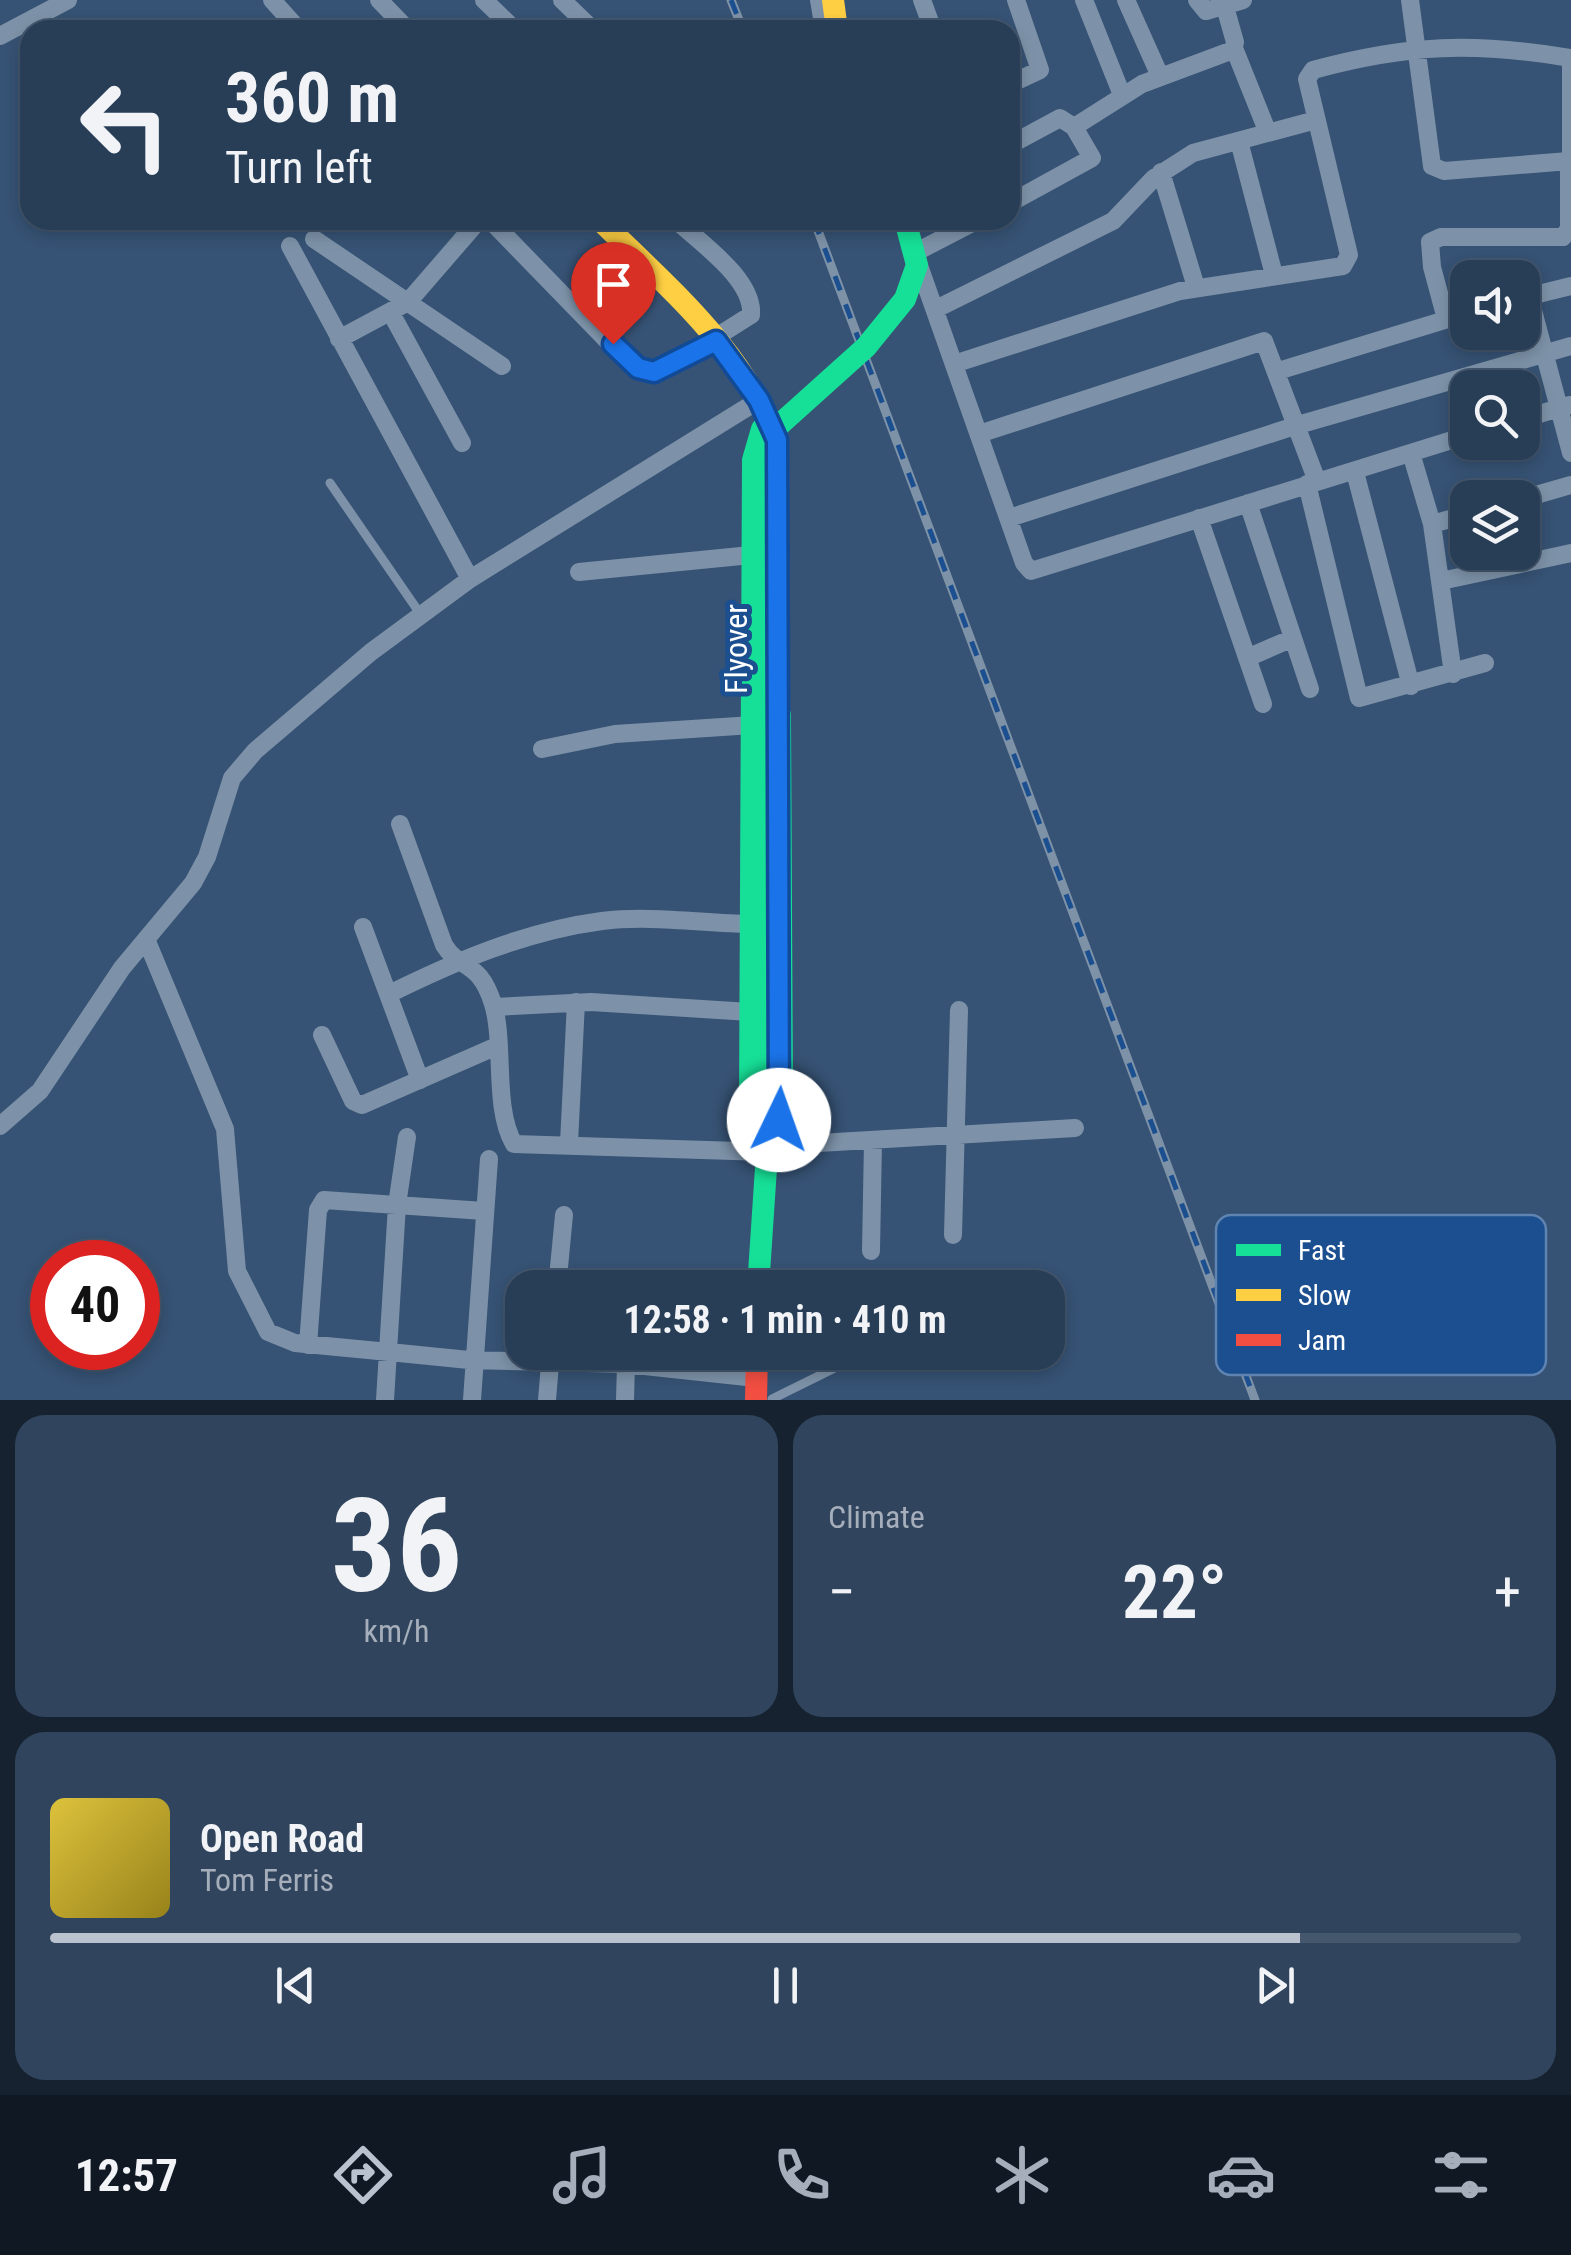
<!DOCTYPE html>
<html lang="en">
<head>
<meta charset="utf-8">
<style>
	body { margin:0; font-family:"Roboto Condensed",sans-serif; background:#30455d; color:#f1f3f6; height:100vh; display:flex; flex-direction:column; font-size:38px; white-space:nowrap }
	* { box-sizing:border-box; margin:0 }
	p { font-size:32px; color:#a5aeba }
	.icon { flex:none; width:55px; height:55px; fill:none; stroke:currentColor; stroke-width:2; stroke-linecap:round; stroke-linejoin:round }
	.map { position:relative; height:1400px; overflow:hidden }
	.details { display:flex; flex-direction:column; gap:15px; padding:15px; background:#162230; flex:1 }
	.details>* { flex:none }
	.hud { position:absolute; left:20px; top:20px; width:1000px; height:210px; border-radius:30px; box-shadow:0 5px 15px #0003,0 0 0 2px #44576d; background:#283e57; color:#f1f3f6; overflow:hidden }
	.tools { position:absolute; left:1450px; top:260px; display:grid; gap:20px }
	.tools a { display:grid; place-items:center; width:90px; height:90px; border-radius:20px; background:#283e57; box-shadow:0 5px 15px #0003,0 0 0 2px #44576d; font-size:50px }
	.speed { position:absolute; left:30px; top:1240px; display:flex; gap:20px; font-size:50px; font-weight:700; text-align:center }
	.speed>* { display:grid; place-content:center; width:130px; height:130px; border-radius:50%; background:#283e57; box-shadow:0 5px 15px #0003,0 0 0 2px #44576d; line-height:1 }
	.speed .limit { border:15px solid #d22; background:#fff; color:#111 }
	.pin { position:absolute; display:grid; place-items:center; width:85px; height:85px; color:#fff; margin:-102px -42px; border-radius:50% 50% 50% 0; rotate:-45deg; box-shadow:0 0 10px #0007 }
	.pin .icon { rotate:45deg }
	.me { position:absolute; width:110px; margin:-55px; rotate:3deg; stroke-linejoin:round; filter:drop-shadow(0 0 8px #0008) }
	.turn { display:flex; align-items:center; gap:35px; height:210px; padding:0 40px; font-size:45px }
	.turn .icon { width:130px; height:130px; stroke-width:2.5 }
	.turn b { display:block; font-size:70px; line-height:85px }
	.big { font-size:75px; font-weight:700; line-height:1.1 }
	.details .widget { flex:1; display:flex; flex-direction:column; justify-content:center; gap:15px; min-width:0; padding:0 35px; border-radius:30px; background:#30455d }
	.details .dial { align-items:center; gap:0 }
	.dial b { font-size:130px; line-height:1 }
	.song { display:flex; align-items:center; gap:30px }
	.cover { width:120px; height:120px; border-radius:15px; background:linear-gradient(135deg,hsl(50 70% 55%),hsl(50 70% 35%)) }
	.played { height:10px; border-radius:5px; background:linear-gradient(90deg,#b9c2ce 85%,#44576d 85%) }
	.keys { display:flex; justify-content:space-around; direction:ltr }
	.heat { display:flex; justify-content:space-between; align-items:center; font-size:55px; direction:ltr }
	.details .tiles { flex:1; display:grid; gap:15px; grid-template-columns:1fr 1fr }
	.widget:last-child { grid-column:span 2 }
	.trip { position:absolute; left:505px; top:1270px; width:560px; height:100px; border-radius:30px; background:#283e57; box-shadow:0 5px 15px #0003,0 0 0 2px #44576d; font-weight:700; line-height:100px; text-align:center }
	.tabs { display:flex; height:160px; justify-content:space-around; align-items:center; background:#101923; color:#a5aeba }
	.tabs .icon { width:70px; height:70px }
	.tabs .on { color:#b9c2ce }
	.tabs b { font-size:45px; color:#f1f3f6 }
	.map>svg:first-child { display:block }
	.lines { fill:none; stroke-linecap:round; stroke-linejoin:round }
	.lane { stroke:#7d92a8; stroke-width:9 }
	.street { stroke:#7d92a8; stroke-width:18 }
	.fast { stroke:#16e098; stroke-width:22 }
	.slow { stroke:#ffcf43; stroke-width:22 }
	.jam { stroke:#f24e42; stroke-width:22 }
	.rail-casing { stroke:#7e92a7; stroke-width:9 }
	.rail { stroke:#1b4f8f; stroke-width:5; stroke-dasharray:15; stroke-linecap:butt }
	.fast-bridge { stroke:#16e098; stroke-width:22 }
	.route-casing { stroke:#114b97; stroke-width:25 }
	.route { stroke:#1a73e8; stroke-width:18 }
	.labels { text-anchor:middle; stroke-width:10; stroke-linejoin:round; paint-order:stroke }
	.street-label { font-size:32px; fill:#fff; stroke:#1b4f8f }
	.key { fill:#1b4f8f; stroke:#5f84b1; stroke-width:2.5 }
	.key-label { font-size:28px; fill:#fff }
</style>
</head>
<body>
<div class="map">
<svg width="1571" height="1400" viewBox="0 0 1571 1400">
	<rect width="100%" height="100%" fill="#365274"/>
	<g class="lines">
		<path class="lane" d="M330,483L421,615
			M772,1399L867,1352"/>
		<path class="street" d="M272,0L299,30
			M379,0L408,30
			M484,0L515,30
			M562,0L593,30
			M819,0L824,30
			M922,0L933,30
			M1084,0L1122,95
			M1126,0L1160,76
			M1197,0L1206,11L1243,0
			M1410,0L1432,166L1444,171L1569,161V229L1563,237H1441L1430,242L1432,267L1446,319
			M0,36L68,0
			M1234,48L1268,133
			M1571,60V161
			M1010,84L1040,70L1016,0
			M1074,127L1142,84L1233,50L1235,42L1225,7
			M1239,141L1274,275
			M1010,145L1060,118L1074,127L1092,158L1010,203
			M1161,172L1196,287
			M490,220L628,362L646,373L664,370L751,315C754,279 700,243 676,220
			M314,239L502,366
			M290,246L470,579
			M922,249L978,220
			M917,260L1024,563L1031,571L1468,435
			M1523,273L1571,453
			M1522,298L1571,286
			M936,309L1113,221L1154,178L1193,153L1316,120
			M391,313L462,443
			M339,339L408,302L479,220
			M954,364L1180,291L1343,266L1349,255L1307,79L1313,70C1409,44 1473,42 1571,58
			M1278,371L1468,313
			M1522,419L1570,405
			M979,434L1264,341L1317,481
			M1411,453L1432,524L1453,674
			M1355,472L1411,686
			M1307,484L1359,698L1485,663
			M1522,499L1571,485
			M1248,503L1310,689
			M1009,518L1298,425L1571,346
			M1199,518L1263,704
			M1432,524L1468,514
			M579,572L751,555
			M1441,581L1571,553
			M1247,658L1293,638
			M542,749L615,734L753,725
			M400,824L444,945C460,971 479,959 493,1004C505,1043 493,1109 514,1144L768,1152
			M363,927L420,1080
			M146,939L225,1129L237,1271L268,1332L295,1343L389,1352L469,1360L626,1364L756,1378
			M389,994C456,961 526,931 602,921C649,915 701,923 750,924
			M494,1007L591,1002L750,1012
			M322,1035L353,1101L362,1105L497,1046
			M0,1126L40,1091L122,968L193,883L207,857L232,778L255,751L371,652L470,579L759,400
			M569,1143L576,1002
			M768,1146L1075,1128
			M953,1235L959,1010
			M871,1251L873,1141
			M557,1288L564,1215
			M308,1345L318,1210L324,1200L484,1211
			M385,1400L397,1205L407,1137
			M472,1400L489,1159
			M547,1400L551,1352
			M625,1400L626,1364"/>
		<path class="fast" d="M769,1138L779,1120L782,1100L780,715
			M769,1138L756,1124L750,1105L753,460L762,429L770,419
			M758,1288L769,1123"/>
		<path class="slow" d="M833,0L837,30
			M600,220C667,287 752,356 778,450"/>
		<path class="jam" d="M756,1400L757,1352"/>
		<defs>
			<path id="rail" d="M731,0L743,30
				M814,220L1255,1400"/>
		</defs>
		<use href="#rail" class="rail-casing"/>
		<use href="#rail" class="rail"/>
		<path class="fast-bridge" d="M769,1120L767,462L777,427L866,347L905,299L917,265L905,220"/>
	</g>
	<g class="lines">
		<defs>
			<path id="route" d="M613,344L638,368L654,372L716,341L759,400L777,440L779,1120"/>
		</defs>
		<use href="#route" class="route-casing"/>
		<use href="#route" class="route"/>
	</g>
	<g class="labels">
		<g class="street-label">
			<text transform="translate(736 649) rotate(-90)" y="11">Flyover</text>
		</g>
	</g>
	<rect x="1216" y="1215" width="330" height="160" rx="15" class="key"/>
	<rect x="1236" y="1244" width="45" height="12" fill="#16e098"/>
	<rect x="1236" y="1289" width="45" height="12" fill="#ffcf43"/>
	<rect x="1236" y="1334" width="45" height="12" fill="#f24e42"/>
	<g class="key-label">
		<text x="1298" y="1260">Fast</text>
		<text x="1298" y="1305">Slow</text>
		<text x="1298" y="1350">Jam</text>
	</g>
</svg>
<div class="tools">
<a><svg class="icon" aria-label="sound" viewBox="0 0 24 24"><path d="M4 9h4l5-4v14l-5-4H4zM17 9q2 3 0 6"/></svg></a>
<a><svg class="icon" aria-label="search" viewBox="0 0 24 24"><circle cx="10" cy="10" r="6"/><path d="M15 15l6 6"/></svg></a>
<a><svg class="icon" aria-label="layers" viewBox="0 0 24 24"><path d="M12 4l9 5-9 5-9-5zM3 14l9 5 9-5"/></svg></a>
</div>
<div class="speed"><div class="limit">40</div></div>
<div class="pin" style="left:613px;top:344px;background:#d93025"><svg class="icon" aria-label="arrive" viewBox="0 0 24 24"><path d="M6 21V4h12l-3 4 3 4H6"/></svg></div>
<svg class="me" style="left:779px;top:1120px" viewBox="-20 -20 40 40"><circle r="19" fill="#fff"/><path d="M0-13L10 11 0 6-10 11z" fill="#1a73e8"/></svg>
<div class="trip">12:58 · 1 min · 410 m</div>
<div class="hud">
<div class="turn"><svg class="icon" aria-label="left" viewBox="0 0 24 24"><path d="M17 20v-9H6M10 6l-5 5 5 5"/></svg><div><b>360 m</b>Turn left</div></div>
</div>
</div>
<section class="details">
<div class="tiles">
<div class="widget dial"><b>36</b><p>km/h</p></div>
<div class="widget"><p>Climate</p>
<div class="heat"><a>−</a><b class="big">22°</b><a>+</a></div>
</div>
<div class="widget">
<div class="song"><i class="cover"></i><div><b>Open Road</b><p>Tom Ferris</p></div></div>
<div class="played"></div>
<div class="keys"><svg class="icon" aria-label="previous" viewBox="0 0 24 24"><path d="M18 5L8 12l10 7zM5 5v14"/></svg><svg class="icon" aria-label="pause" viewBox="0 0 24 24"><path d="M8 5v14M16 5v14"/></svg><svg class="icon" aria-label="next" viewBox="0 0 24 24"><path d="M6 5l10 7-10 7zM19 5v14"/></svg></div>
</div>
</div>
</section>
<nav class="tabs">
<b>12:57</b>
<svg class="icon on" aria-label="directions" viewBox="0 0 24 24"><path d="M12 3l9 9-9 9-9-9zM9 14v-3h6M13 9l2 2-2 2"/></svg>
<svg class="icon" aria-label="music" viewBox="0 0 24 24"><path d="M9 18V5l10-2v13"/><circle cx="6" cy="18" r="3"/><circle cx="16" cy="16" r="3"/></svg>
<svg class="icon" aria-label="phone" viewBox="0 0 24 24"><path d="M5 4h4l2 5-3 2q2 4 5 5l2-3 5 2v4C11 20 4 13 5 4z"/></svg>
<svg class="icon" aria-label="climate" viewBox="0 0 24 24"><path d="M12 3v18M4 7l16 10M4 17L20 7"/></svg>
<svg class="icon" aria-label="car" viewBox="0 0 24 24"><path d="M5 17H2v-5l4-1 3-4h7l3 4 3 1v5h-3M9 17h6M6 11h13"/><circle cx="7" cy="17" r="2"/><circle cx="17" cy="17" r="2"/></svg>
<svg class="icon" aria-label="filters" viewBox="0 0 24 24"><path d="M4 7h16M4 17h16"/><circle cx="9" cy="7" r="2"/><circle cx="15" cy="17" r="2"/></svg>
</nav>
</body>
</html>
